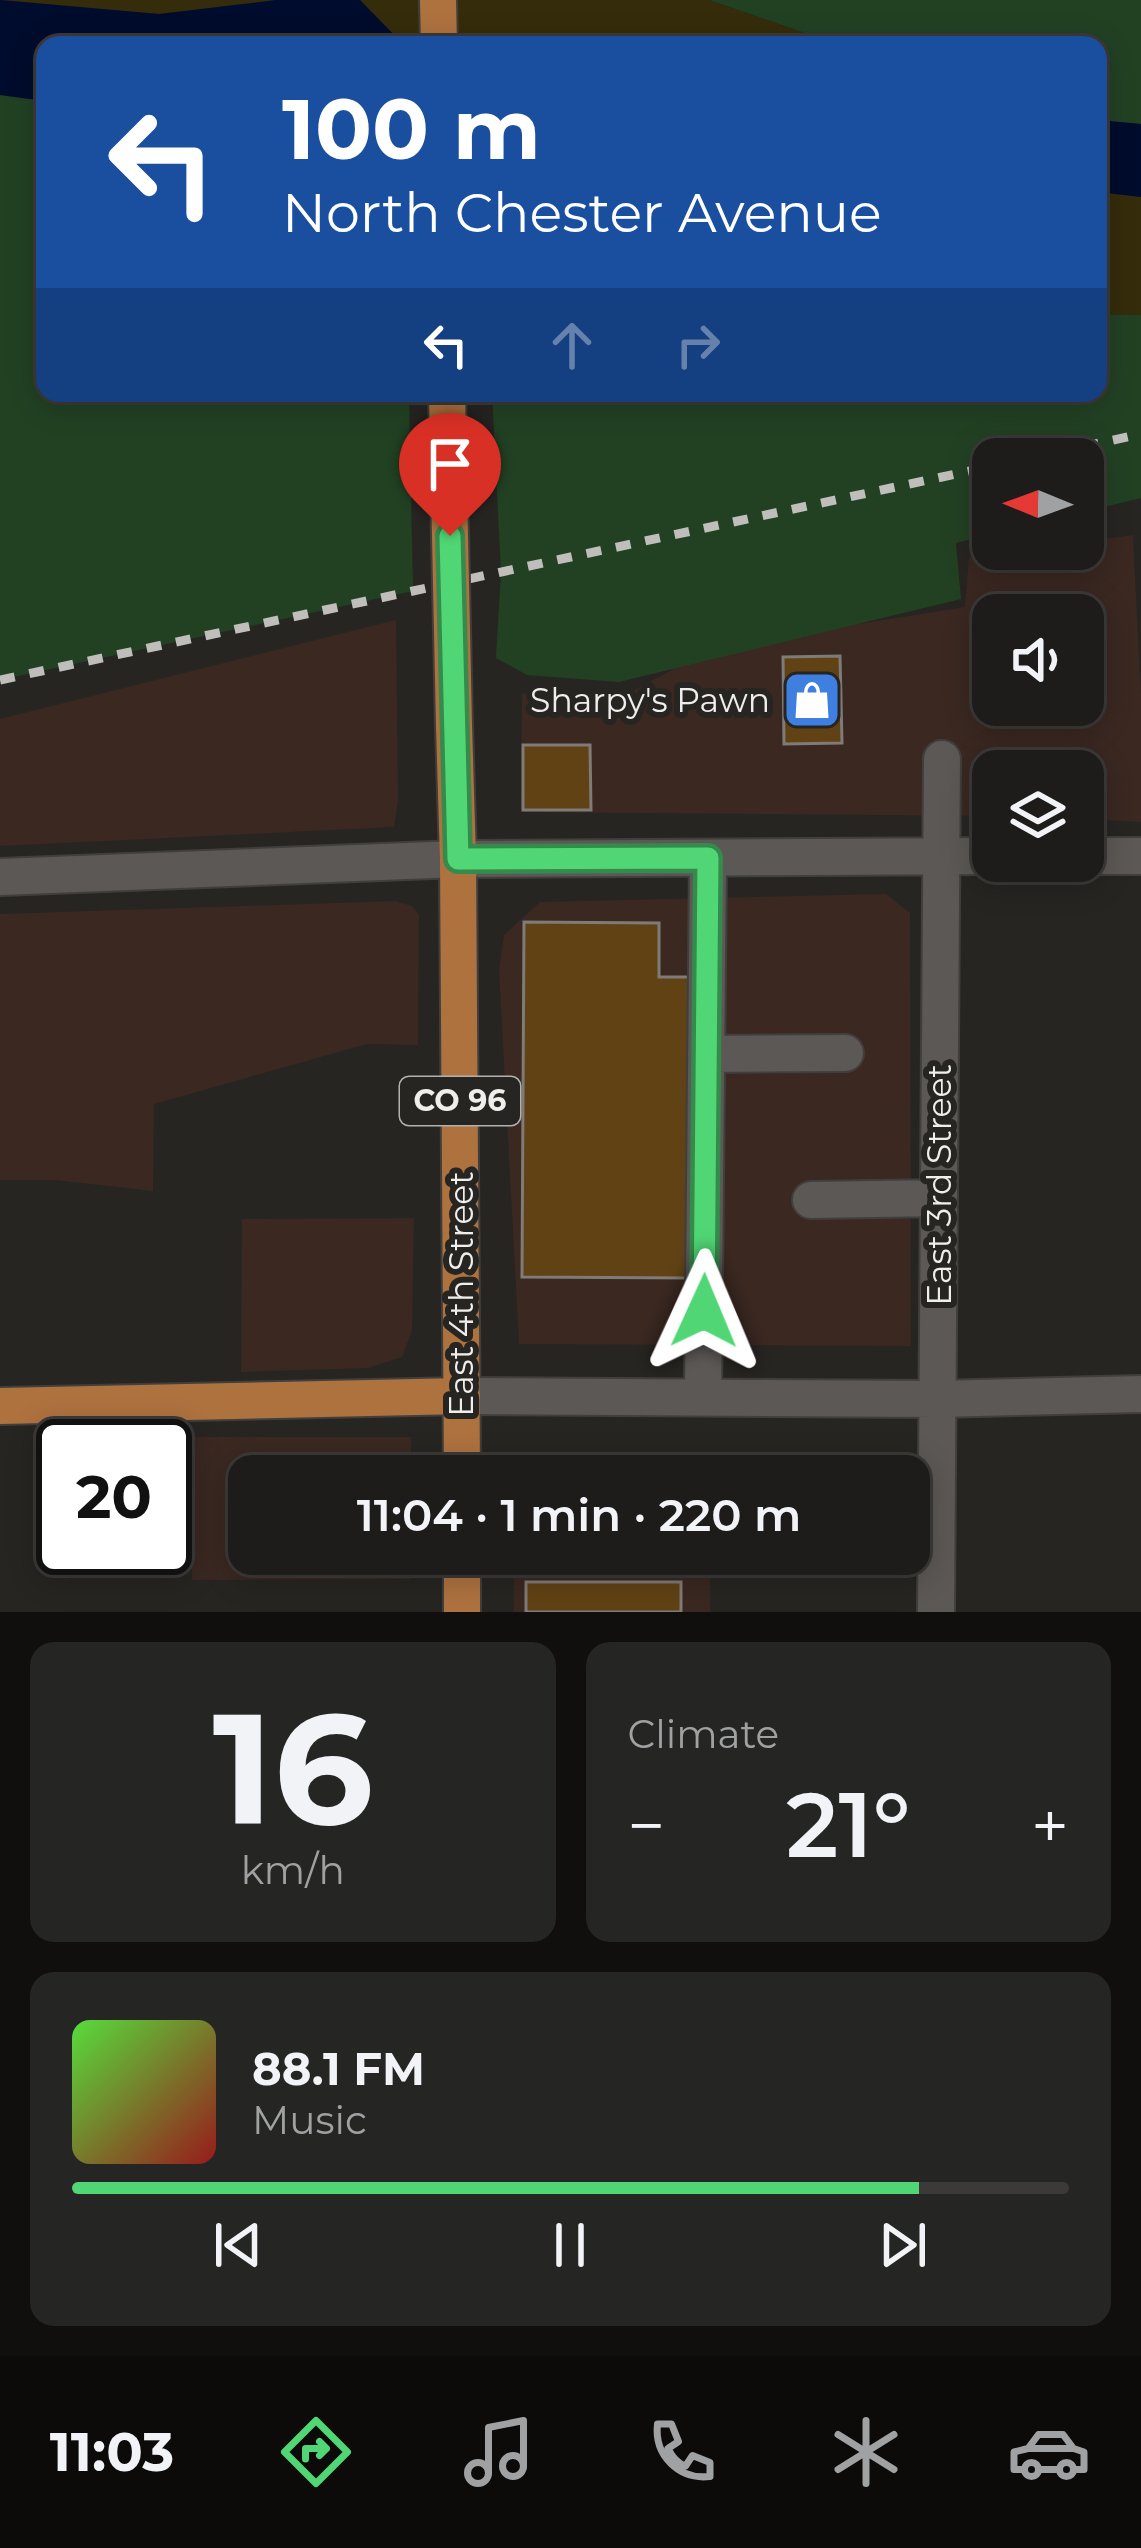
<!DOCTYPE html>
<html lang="en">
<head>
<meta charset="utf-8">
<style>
	body { margin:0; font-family:Montserrat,sans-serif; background:#252523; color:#f1f3f6; height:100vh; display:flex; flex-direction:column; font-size:45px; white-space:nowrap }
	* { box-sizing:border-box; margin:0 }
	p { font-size:39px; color:#a0a1a2 }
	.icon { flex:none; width:66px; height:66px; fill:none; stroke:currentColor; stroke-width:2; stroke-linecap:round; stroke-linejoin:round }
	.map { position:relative; height:1612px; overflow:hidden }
	.panel { display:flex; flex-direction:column; gap:30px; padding:30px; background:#100f0e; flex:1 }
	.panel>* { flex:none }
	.banner { position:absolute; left:36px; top:36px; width:1071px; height:366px; border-radius:24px; box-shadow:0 6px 30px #0003,0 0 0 3px #3b3a39; background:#1a4fa0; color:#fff; overflow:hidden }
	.needle { width:78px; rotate:271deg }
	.controls { position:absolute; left:972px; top:438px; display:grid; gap:24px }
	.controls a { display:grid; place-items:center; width:132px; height:132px; border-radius:24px; background:#1d1c1a; box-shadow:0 6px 30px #0003,0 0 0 3px #3b3a39; font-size:60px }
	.speed { position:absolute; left:36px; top:1419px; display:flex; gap:24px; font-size:60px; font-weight:700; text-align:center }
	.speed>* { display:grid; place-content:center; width:156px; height:156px; border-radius:50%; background:#1d1c1a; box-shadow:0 6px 30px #0003,0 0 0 3px #3b3a39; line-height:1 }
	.speed .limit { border:6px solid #111; border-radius:18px; background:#fff; color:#111 }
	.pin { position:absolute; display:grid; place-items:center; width:102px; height:102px; color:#fff; margin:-123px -51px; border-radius:50% 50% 50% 0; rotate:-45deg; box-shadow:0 0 12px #0007 }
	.pin .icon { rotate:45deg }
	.me { position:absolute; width:132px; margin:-66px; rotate:1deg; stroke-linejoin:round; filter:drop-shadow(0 0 9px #0008) }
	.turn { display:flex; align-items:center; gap:42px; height:252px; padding:0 48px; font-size:54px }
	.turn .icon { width:156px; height:156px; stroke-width:2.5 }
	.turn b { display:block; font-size:84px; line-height:102px }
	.lanes { display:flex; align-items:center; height:114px; padding:0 48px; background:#0003; justify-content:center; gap:60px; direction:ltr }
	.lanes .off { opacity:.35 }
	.big { font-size:90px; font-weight:600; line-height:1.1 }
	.panel .widget { flex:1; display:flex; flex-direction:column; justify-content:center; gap:18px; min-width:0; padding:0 42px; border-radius:24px; background:#252523 }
	.panel .dial { align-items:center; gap:0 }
	.dial b { font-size:156px; line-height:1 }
	.song { display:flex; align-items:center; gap:36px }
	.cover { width:144px; height:144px; border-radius:18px; background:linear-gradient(135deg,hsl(110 70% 55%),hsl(0 70% 35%)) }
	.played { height:12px; border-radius:6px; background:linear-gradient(90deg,#50d674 85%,#3b3a39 85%) }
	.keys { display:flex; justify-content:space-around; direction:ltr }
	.heat { display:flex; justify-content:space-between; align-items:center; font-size:66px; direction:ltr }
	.panel .tiles { flex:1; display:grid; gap:30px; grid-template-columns:1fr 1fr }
	.widget:last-child { grid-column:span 2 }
	.trip { position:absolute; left:228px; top:1455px; width:702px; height:120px; border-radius:24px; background:#1d1c1a; box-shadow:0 6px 30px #0003,0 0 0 3px #3b3a39; font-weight:600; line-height:120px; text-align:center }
	.tabs { display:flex; height:192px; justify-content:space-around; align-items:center; background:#0c0b0a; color:#a0a1a2 }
	.tabs .icon { width:84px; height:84px }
	.tabs .current { color:#50d674 }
	.tabs b { font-size:54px; color:#f1f3f6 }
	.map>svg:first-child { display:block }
	.commercial { fill:#3a2821; fill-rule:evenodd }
	.green { fill:#224123 }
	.sand { fill:#352c0b }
	.water { fill:#000c2d }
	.building { fill:#604214; stroke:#7e7b78; stroke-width:3 }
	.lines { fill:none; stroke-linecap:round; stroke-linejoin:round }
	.minor-casing { stroke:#413f3d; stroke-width:40 }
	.major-casing { stroke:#413f3d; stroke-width:40 }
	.minor { stroke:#5b5855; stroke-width:36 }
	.major { stroke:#ae723f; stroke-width:36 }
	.rail { stroke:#bfbebb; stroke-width:9; stroke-dasharray:15 15; stroke-linecap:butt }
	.major-bridge-casing { stroke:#413f3d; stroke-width:40; stroke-linecap:butt }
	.major-bridge { stroke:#ae723f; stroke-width:36 }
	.route-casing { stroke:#348b4b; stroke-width:30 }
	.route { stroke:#50d674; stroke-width:21 }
	.labels { text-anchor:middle; stroke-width:12; stroke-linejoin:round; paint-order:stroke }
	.shield { fill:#272522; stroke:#b3b2af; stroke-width:3 }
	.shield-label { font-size:30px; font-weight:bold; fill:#efeeec }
	.poi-label { font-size:33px; fill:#efeeec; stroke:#272522; text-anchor:end }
	.street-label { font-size:33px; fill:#efeeec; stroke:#272522 }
</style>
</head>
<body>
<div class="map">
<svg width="1141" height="1612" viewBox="0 0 1141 1612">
	<rect width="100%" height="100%" fill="#272522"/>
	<path class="commercial" d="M1133,535L1141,695V822L1083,819V771H993V816L521,812L522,693L609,704L714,647L965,607L969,557L1030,549H1083V542ZM993,615H1083V705H993Z
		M396,620L398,802L394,827L0,846V719Z
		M886,894L910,913L911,1346L519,1344L499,970L504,935L540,902Z
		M395,901L412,906L419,915L418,1045L367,1044L154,1104L153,1191L55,1180H0V914Z
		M414,1218L412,1331L402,1357L368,1368L241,1372L242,1219Z
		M192,1437H411V1476H249V1554H411V1579L192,1580Z
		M514,1452H710V1476H514Z
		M514,1554H710V1612H514Z"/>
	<path class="green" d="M709,0H1141V124L1098,120V45H839Z
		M0,95L45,101V393H409L413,591L0,680Z
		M1098,314L1141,315V498L1083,512V459H993V534L956,543L961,599L619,682L527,675L496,658L501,572L492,393H1098Z"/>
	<path class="sand" d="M1,0H276L159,14Z
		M360,0H709L839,45H404Z
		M1098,192L1141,197V315L1098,314Z"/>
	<path class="water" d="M0,0L159,14L276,0H360L404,45H45V101L0,95Z
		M1098,120L1141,124V197L1098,192Z"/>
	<path class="building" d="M840,656L842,743L784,744L783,657Z
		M523,745H590L591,810H523Z
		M524,922L659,923V977H692L690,1278L522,1277Z
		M526,1582H681V1612H526Z"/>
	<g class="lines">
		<defs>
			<path id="minor" d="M1083,856H1141
				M0,877L458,859L993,856
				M706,1054L845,1053
				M811,1200L939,1198
				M462,1396L939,1399L1141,1394
				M703,1397L708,858
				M936,1612L942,759"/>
			<path id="major" d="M438,0L439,45
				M454,726L458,859L462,1476
				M0,1406L462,1396
				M462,1612V1554"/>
		</defs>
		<use href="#minor" class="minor-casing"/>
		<use href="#major" class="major-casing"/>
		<use href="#minor" class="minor"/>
		<use href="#major" class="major"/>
		<path class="rail" d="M1025,459L1141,434
			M0,680L993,466"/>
		<defs>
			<path id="major-bridge" d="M447,393L454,726"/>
		</defs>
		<use href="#major-bridge" class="major-bridge-casing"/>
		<use href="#major-bridge" class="major-bridge"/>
	</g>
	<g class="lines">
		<defs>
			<path id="route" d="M450,536L458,859L708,858L704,1311"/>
		</defs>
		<use href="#route" class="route-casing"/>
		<use href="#route" class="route"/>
	</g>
	<defs>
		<symbol id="shop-square" viewBox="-11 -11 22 22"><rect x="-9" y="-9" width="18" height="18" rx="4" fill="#3f7fe0" stroke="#272522"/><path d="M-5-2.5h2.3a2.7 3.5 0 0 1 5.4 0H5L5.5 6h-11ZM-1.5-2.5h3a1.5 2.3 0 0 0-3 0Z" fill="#fff"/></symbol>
	</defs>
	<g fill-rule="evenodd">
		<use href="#shop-square" x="779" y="667" width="66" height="66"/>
	</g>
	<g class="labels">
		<rect class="shield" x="400" y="1077" width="120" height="48" rx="9"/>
		<g class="shield-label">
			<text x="460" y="1111">CO 96</text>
		</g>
		<g class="poi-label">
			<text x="770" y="712">Sharpy's Pawn</text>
		</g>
		<g class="street-label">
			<text transform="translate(939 1185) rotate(-90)" y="12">East 3rd Street</text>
			<text transform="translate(461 1294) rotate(-90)" y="12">East 4th Street</text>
		</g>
	</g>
</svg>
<div class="controls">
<a><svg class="needle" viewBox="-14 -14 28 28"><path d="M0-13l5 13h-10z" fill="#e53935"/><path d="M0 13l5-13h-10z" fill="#a0a1a2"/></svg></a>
<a><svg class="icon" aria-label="sound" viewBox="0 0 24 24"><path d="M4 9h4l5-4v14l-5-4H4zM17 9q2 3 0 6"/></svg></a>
<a><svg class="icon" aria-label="layers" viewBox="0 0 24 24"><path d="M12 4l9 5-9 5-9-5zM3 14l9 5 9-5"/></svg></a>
</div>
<div class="speed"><div class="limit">20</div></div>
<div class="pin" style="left:450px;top:536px;background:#d93025"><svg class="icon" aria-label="arrive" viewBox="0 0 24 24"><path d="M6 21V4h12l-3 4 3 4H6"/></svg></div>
<svg class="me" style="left:704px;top:1311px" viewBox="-20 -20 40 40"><path d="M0-17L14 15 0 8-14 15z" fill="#50d674" stroke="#fff" stroke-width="4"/></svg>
<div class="trip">11:04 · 1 min · 220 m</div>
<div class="banner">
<div class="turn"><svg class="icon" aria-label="left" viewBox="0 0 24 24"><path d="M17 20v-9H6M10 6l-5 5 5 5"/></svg><div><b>100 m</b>North Chester Avenue</div></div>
<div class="lanes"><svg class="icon" aria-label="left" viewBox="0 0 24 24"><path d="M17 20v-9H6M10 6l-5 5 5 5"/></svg><svg class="icon off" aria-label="ahead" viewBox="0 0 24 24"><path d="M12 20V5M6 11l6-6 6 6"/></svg><svg class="icon off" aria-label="right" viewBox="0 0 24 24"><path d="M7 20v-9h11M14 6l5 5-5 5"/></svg></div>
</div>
</div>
<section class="panel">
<div class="tiles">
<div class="widget dial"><b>16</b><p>km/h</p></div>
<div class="widget"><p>Climate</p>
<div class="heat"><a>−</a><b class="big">21°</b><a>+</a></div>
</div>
<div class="widget">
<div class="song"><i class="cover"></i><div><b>88.1 FM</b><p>Music</p></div></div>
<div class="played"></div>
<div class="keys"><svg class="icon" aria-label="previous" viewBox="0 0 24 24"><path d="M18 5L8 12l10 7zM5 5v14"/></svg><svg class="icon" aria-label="pause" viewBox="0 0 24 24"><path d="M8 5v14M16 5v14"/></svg><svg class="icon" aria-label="next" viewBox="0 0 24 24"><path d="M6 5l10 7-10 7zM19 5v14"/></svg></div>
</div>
</div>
</section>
<nav class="tabs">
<b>11:03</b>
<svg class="icon current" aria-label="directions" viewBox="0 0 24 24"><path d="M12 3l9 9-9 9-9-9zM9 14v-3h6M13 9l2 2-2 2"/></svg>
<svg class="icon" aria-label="music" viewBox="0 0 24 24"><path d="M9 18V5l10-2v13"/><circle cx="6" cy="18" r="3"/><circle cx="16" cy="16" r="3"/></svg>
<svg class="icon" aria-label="phone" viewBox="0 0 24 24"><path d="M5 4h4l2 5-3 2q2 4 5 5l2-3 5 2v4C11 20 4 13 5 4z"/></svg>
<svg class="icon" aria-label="climate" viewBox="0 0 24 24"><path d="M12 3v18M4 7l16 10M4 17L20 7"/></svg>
<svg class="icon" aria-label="car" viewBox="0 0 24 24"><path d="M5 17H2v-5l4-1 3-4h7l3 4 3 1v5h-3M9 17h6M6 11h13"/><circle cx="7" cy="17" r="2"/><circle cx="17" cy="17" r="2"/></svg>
</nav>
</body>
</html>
